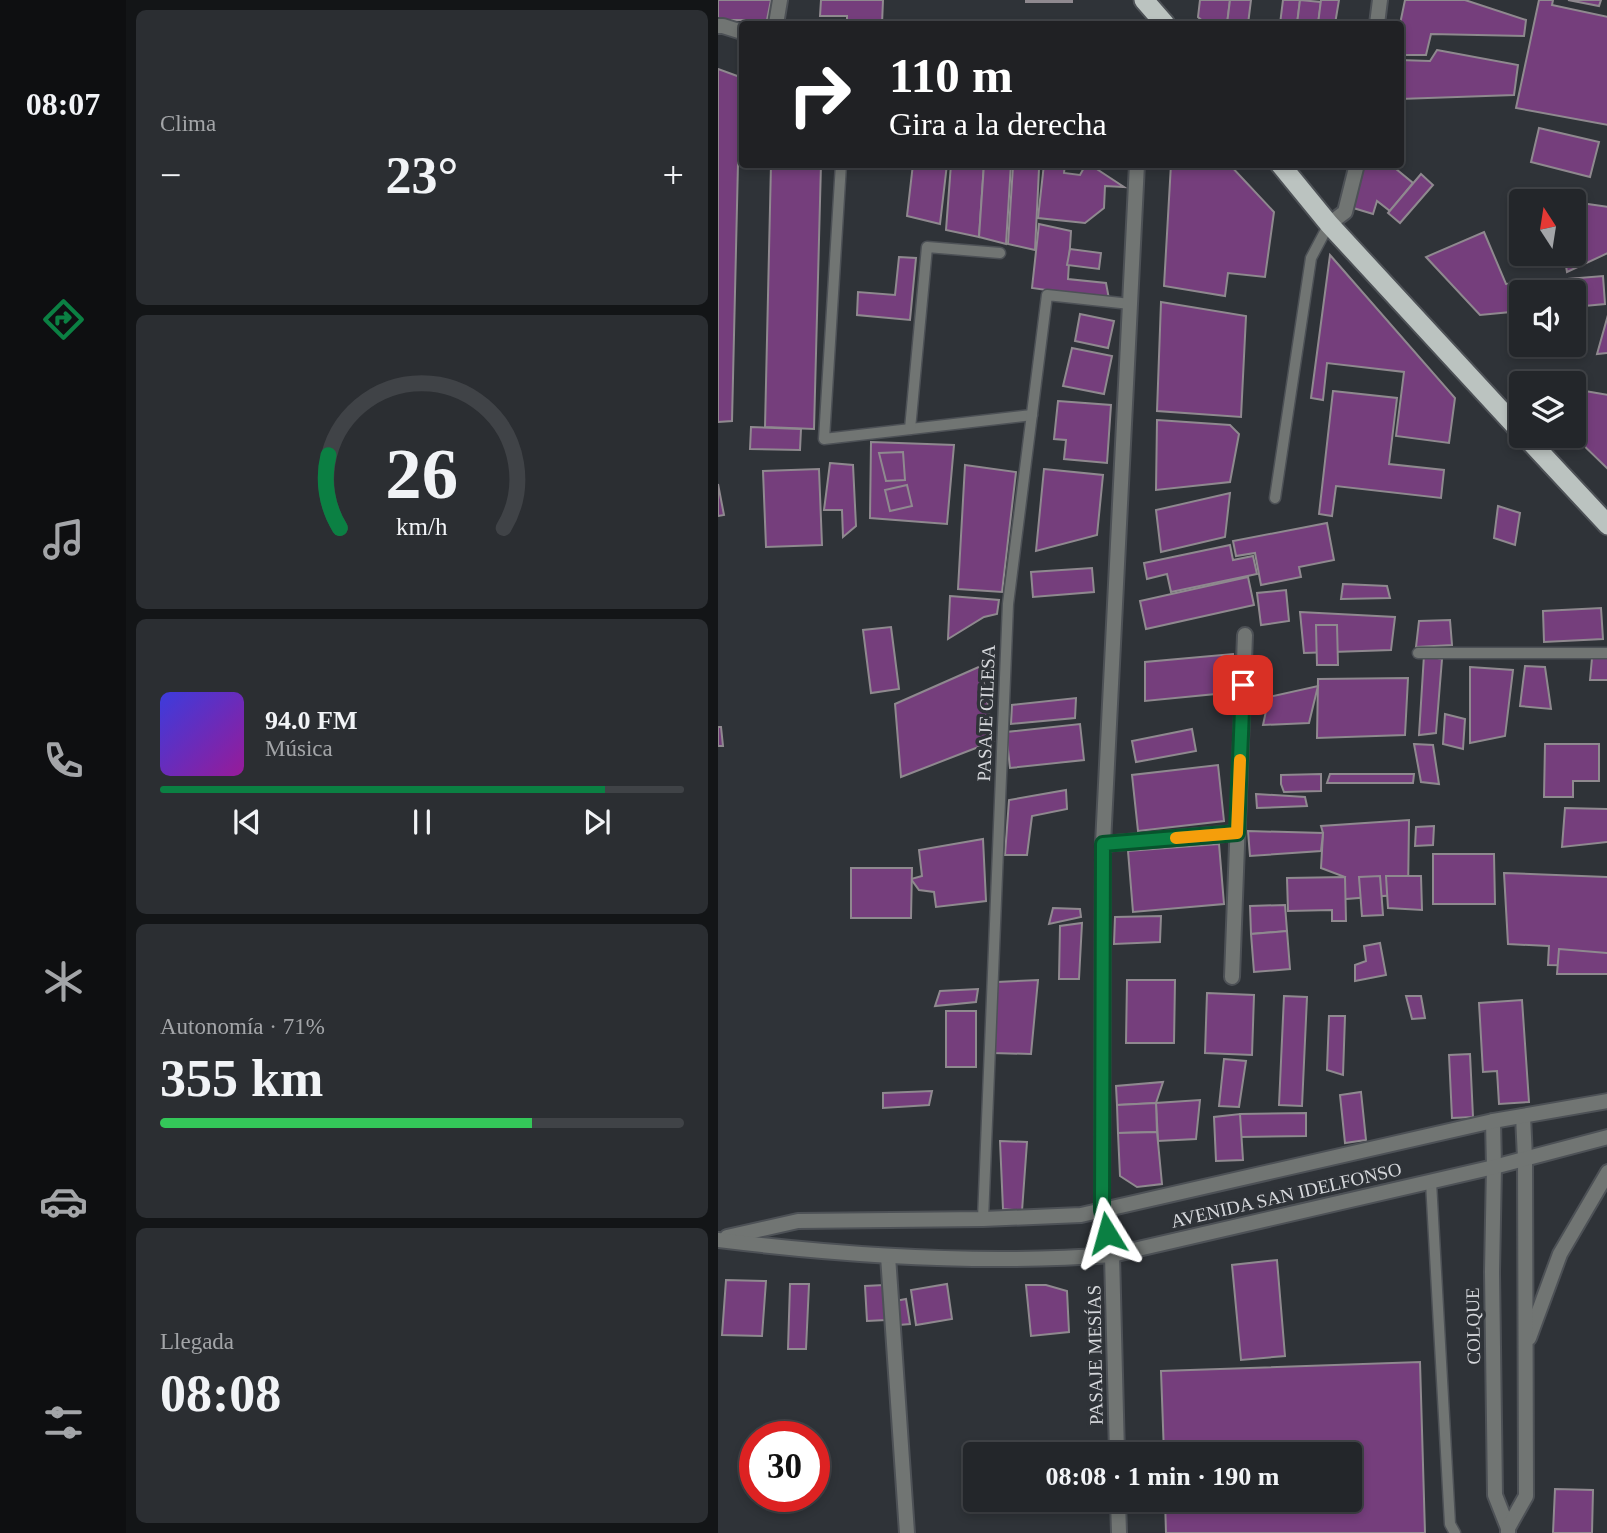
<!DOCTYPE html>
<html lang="es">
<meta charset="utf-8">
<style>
:root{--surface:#23262a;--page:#2b2e32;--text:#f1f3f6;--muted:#a3a5a8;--line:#404347;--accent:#0b8043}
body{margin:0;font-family:Georgia,serif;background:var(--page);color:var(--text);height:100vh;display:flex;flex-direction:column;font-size:26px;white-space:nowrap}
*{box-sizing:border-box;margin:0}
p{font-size:23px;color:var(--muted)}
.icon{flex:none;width:38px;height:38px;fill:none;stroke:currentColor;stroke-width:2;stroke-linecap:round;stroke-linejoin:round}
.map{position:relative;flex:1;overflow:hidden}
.drawer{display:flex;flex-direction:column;gap:10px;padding:10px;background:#131517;width:592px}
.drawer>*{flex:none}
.hud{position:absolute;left:21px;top:21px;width:665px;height:147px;border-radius:7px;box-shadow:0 4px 10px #0003,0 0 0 2px var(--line);background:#202124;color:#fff;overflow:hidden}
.needle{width:46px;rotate:348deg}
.tools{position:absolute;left:791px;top:189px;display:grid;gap:14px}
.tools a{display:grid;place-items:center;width:77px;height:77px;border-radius:7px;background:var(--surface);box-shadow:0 4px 10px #0003,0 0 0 2px var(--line);font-size:35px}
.speed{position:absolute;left:21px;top:1421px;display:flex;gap:14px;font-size:35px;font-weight:700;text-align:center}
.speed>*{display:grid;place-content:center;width:91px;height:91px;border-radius:50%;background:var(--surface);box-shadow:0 4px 10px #0003,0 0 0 2px var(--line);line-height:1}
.speed .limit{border:10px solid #d22;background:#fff;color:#111}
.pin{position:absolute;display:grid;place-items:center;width:60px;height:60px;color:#fff;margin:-30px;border-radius:14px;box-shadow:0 4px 10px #0006}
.me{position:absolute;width:77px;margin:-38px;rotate:352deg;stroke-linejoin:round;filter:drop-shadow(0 0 5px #0008)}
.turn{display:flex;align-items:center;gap:24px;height:147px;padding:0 35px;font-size:32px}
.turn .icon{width:91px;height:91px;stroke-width:2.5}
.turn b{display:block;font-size:49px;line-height:60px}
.big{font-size:52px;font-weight:700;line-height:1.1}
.drawer .tile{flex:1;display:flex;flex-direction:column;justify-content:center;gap:10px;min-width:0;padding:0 24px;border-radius:10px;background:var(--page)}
.drawer .dial{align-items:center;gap:0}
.dial svg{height:182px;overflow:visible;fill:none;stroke:var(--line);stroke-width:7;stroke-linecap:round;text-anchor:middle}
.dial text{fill:var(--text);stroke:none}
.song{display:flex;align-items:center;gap:21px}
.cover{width:84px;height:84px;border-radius:10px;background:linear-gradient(135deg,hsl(240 70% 55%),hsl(300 70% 35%))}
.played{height:7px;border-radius:4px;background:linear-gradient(90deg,var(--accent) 85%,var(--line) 85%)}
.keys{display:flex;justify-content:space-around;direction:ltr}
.heat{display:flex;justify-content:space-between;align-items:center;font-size:38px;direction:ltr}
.charge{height:10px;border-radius:5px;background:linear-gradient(90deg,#34c759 71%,var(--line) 0)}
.trip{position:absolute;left:245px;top:1442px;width:399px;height:70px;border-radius:7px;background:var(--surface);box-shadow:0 4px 10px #0003,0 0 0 2px var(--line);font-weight:700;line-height:70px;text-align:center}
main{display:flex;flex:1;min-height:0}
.tab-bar{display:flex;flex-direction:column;width:126px;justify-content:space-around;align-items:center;background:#0e0f11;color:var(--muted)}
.tab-bar .icon{width:49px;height:49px}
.tab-bar .current{color:var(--accent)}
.tab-bar b{font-size:32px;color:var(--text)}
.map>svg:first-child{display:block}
.building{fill:#753e7c;stroke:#8f898f;stroke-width:2}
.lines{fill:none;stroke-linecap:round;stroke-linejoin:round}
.service-casing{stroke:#4d5156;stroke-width:13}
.minor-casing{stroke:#4d5156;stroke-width:18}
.tertiary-casing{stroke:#4d5156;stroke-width:18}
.trunk-casing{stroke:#4d5156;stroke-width:23}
.service{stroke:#717573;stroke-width:10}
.minor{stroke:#717573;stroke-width:14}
.tertiary{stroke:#717573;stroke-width:14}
.trunk{stroke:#bbc3c0;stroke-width:19}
.route-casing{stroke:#07532c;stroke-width:18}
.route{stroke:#0b8043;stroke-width:12}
.slow{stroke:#f59e0b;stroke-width:12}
.labels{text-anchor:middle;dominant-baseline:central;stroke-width:7;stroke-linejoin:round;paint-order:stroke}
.street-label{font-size:19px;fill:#d6d8dc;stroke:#2f3338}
</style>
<main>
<nav class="tab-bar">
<b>08:07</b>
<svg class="icon current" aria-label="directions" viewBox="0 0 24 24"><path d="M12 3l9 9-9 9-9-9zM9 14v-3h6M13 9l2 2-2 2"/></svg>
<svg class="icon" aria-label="music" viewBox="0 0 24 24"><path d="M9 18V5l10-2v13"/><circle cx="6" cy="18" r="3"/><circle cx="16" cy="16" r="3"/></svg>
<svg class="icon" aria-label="phone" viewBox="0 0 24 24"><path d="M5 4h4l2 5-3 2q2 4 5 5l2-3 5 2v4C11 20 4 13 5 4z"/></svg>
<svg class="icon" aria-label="climate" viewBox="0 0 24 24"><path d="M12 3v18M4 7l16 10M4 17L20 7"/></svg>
<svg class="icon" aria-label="car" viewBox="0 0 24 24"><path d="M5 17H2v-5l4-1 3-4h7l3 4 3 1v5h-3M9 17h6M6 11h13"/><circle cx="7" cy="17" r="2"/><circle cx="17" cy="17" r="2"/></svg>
<svg class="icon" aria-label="filters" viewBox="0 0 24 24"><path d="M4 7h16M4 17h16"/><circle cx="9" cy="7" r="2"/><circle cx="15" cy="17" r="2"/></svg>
</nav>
<section class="drawer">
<div class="tile"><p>Clima</p>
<div class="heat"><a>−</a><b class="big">23°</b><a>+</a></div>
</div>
<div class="tile dial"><svg viewBox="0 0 100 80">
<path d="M14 69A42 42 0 1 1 86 69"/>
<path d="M14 69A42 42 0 0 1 9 37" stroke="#0b8043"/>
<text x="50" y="56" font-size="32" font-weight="700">26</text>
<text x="50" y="72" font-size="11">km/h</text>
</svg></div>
<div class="tile">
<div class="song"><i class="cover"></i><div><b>94.0 FM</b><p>Música</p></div></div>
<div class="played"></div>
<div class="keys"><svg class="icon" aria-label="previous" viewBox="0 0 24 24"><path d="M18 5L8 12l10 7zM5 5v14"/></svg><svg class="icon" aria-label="pause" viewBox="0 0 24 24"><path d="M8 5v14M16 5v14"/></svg><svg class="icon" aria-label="next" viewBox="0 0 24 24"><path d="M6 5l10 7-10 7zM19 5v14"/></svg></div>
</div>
<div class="tile"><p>Autonomía · 71%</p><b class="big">355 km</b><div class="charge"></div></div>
<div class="tile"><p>Llegada</p><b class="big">08:08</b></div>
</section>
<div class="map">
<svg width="890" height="1533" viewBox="0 0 890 1533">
<rect width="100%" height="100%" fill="#2f3338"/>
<g class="building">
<path d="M0 0H53L49 20H0Z"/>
<path d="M103 0H165L164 24H129V16H102Z"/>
<rect x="308" y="0" width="46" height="2"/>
<path d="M482 0H512L509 24H488L480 17Z"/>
<path d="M512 0H533L530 24H509Z"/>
<path d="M565 0H582L579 24H562Z"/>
<path d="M582 0 603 2 600 24H579Z"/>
<path d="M603 0H621L617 24H600Z"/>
<path d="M687 0H747L808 20 806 36 713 34 708 55H682V24Z"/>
<path d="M821 0H835L834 5 890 17V125L798 108Z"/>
<path d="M850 0H883L881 6Z"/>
<path d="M719 50 800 65 796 95 682 99V60L712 61Z"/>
<path d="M0 69 22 77 14 421 0 422Z"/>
<path d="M821 128 881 142 872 177 813 162Z"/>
<path d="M53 164H103L96 429 47 427Z"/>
<path d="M195 164H229L222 224 189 216Z"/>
<path d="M233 164H266L261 237 228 230Z"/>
<path d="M266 164H293L288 244 261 237Z"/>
<path d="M326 164H347L346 173 362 175 368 164H371L406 187 387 186 386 208 367 223 320 218Z"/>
<path d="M453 164H511L556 212 547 277 510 273 507 296 446 286Z"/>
<path d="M645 164H672L695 183 672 211 659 201 655 214 632 207Z"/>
<path d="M295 166 321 169 317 250 290 244Z"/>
<path d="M703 174 715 185 682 223 670 213Z"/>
<path d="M856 202 890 207V253L849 272 846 254H856Z"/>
<path d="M321 224 353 231 350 279 388 283 391 299 314 288Z"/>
<path d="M766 232 788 284 885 276 887 304 856 307V292H803V311L762 315 708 257Z"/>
<path d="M352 249 383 253 381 269 349 265Z"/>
<path d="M612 255 737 398 731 443 678 436 686 372 609 363 605 400 593 398Z"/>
<path d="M181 257 198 258 192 320 139 315 140 292 177 295Z"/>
<path d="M443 302 528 316 523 417 439 411Z"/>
<path d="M362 314 396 321 390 348 357 341Z"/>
<path d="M890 315V353L879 354Z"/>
<path d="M354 348 394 356 386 394 345 386Z"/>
<path d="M615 391 679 398 671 464 726 470 723 498 618 486 614 516 601 514Z"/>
<path d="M867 391 890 395V469L859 439Z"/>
<path d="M340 401 393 405 389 463 346 459 348 440 336 439Z"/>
<path d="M439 420 512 425 521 434 512 482 438 490Z"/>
<path d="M33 427 83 429 82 450 32 449Z"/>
<path d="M153 442 236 445 229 524 152 518Z"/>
<path d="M185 452 187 480 168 481 161 453Z"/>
<path d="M112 463 135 465 138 526 125 537 124 510H106Z"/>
<path d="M247 465 298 472 284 592 240 589Z"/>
<path d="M101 469 104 545 48 547 45 471Z"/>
<path d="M326 469 385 475 379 535 318 551Z"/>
<path d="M0 484 6 515 0 516Z"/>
<path d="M189 485 194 506 172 511 167 490Z"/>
<path d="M512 493 507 537 443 552 438 510Z"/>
<path d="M780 506 802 513 797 545 776 538Z"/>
<path d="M609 523 616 560 581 567 583 577 543 585 537 553 518 556 515 541Z"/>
<path d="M512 545 515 560 535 556 539 574 453 592 449 574 429 579 426 563Z"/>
<path d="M374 568 376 592 315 597 313 572Z"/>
<path d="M530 577 536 605 428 629 422 601Z"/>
<path d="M625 584 669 586 672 598 623 599Z"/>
<path d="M568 590 571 621 543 625 539 593Z"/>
<path d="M232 596 281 600 279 614 266 617 230 639Z"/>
<path d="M883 608 885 639 826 642 825 611Z"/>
<path d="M582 612 677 617 673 650 586 653Z"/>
<path d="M732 620 734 645 698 647 701 621Z"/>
<path d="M598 625H619L620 665H599Z"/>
<path d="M173 627 181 689 153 693 145 630Z"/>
<path d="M515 654 518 692 427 701V662Z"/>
<path d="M706 655 724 659 718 733 701 735Z"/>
<path d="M874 658H890V680H872Z"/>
<path d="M263 666 276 741 183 777 177 704Z"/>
<path d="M807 666 827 667 833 709 802 706Z"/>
<path d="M752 667 795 670 787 736 752 743Z"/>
<path d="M690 678 687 735 599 738 600 679Z"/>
<path d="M600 686 591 723 545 725 551 697Z"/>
<path d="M358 698 357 718 293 724 294 705Z"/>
<path d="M727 714 747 719 745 749 725 744Z"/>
<path d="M362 724 366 760 292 768 288 732Z"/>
<path d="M0 727H3L5 746H0Z"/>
<path d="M474 729 478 751 418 762 414 741Z"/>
<path d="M696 744 715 745 721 784 703 782Z"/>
<path d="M827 744H881V781H855V797H826Z"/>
<path d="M500 765 506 821 420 831 414 775Z"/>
<path d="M603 774V791L566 792 563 784V775Z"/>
<path d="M612 774H696L695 783H609Z"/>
<path d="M348 790 349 809 314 816 309 855H287L291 800Z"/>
<path d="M538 794 587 797 589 806 539 808Z"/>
<path d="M847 808 890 809V842L844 847Z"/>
<path d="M691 820 690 894 615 900 627 877 603 868 605 833 603 826Z"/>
<path d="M716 826 715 845 697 846 698 827Z"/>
<path d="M530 831 605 833 603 851 532 856Z"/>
<path d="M265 839 268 901 218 907 216 892 201 890 193 879 204 876 201 850Z"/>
<path d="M501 844 506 904 415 912 410 851Z"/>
<path d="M715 854H776L777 904H715Z"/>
<path d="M133 868H194L193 918H133Z"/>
<path d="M786 873 890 877V966L830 965 831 946 790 944Z"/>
<path d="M662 876 665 915 644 916 641 877Z"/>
<path d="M668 876H703L704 910 670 908Z"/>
<path d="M627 877 628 921H614V910L570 911 569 878Z"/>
<path d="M567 905 569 931 533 934 532 906Z"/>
<path d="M335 908 362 909 363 917 331 924Z"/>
<path d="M443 916 442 942 396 944 397 917Z"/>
<path d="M364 923 361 979H341L342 926Z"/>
<path d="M569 931 572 969 536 972 533 934Z"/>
<path d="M662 943 668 975 637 981V965L648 961 646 946Z"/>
<path d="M841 949 890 953V974H839Z"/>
<path d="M320 980 313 1054 275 1053 279 982Z"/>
<path d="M409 980H457L456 1043H408Z"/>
<path d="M260 989 258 1002 217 1006 222 991Z"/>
<path d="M489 993 536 995 534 1055 487 1053Z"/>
<path d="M566 996 589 997 584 1106 561 1105Z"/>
<path d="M688 996H703L707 1018 694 1019Z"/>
<path d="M804 1000 811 1102 781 1104 779 1071 765 1072 761 1003Z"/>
<rect x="228" y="1011" width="30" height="56"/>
<path d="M611 1016H627L625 1075 609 1070Z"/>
<path d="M752 1054 755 1117 734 1118 731 1055Z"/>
<path d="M506 1059 528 1061 521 1107 501 1106Z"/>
<path d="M445 1082 438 1103 399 1105 398 1086Z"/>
<path d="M214 1091 211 1105 165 1108V1093Z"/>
<path d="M643 1092 648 1140 627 1143 622 1095Z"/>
<path d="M482 1100 478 1139 440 1141 438 1103Z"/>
<path d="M438 1103 439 1132 400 1133 399 1105Z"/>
<path d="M588 1113V1136L522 1137V1114Z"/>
<path d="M522 1114 525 1160 498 1161 496 1117Z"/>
<path d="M439 1132 444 1184 419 1187 402 1176 400 1133Z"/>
<path d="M282 1141 309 1142 304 1211 285 1209Z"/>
<path d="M559 1260 567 1356 523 1360 514 1265Z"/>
<path d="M8 1280 48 1281 44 1336 4 1335Z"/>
<path d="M72 1284H91L88 1349H70Z"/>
<path d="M229 1284 234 1319 198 1325 193 1290Z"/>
<path d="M166 1285 168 1320 149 1321 147 1286Z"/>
<path d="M308 1285H328L349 1291 351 1332 313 1336Z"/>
<path d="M188 1299 192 1324 181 1325 177 1301Z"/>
<path d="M702 1362 707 1533H448L447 1500H632V1454H446L443 1371Z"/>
<path d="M837 1489 875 1490 874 1533H835Z"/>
</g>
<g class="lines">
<defs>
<g id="service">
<path d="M123 164 106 439 314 415"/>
<path d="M192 429 209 247 282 253"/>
<path d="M557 498 593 258 611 224"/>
<path d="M700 653H890"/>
<path d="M713 1182 732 1524 737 1533"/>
<path d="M265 1219 290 604 329 295 412 304"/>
</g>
<g id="minor">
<path d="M58 24 62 0"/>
<path d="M659 24 662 0"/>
<path d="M0 26H5L24 32"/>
<path d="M611 224 627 212 639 164"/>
<path d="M385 844 519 833"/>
<path d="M514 977 527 635"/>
<path d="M775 1121 776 1167 774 1272 777 1495 790 1528V1532"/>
<path d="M170 1256 189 1533"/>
<path d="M811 1338 842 1254 890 1172"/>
<path d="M399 1454 394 1255 384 1210 385 844 419 164"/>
<path d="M400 1500 401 1533"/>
<path d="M790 1528 808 1496 807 1158 805 1116"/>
</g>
<g id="tertiary">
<path d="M9 1237 80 1221 265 1219 363 1215 775 1121 890 1101"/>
<path d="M0 1240C130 1256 263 1265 394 1255L776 1167 890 1137"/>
</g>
<g id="trunk">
<path d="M426 0 447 24"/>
<path d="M562 164 611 224 803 432"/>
<path d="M807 436 890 525"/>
</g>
</defs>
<use href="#service" class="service-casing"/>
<use href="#minor" class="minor-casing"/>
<use href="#tertiary" class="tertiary-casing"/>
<use href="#trunk" class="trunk-casing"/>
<use href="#service" class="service"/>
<use href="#minor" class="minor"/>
<use href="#tertiary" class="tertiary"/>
<use href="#trunk" class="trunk"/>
</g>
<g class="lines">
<defs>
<path id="route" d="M389 1233 384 1210 385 844 519 833 525 685"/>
</defs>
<use href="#route" class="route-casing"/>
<use href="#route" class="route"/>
<path class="slow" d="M458 838 519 833 522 760"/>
</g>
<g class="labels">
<g class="street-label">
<text transform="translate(268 713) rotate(-88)">PASAJE CILESA</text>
<text transform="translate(568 1195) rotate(-13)">AVENIDA SAN IDELFONSO</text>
<text transform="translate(755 1326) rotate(-91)">COLQUE</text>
<text transform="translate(377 1355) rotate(-91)">PASAJE MESÍAS</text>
</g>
</g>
</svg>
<div class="tools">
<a><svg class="needle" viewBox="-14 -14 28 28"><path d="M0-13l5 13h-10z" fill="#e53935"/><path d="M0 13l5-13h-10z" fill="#a3a5a8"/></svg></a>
<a><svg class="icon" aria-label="sound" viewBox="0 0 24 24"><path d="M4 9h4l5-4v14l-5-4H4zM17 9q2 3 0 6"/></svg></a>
<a><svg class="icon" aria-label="layers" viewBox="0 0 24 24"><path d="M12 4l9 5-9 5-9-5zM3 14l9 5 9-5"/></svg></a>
</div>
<div class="speed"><div class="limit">30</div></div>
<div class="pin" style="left:525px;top:685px;background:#d93025"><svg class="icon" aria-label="arrive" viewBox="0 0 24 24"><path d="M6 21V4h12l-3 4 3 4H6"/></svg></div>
<svg class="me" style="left:389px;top:1233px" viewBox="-20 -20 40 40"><path d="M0-17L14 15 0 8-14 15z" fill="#0b8043" stroke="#fff" stroke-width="4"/></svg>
<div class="trip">08:08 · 1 min · 190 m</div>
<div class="hud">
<div class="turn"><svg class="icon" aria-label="right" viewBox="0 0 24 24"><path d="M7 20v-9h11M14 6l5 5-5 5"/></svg><div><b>110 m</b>Gira a la derecha</div></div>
</div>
</div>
</main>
